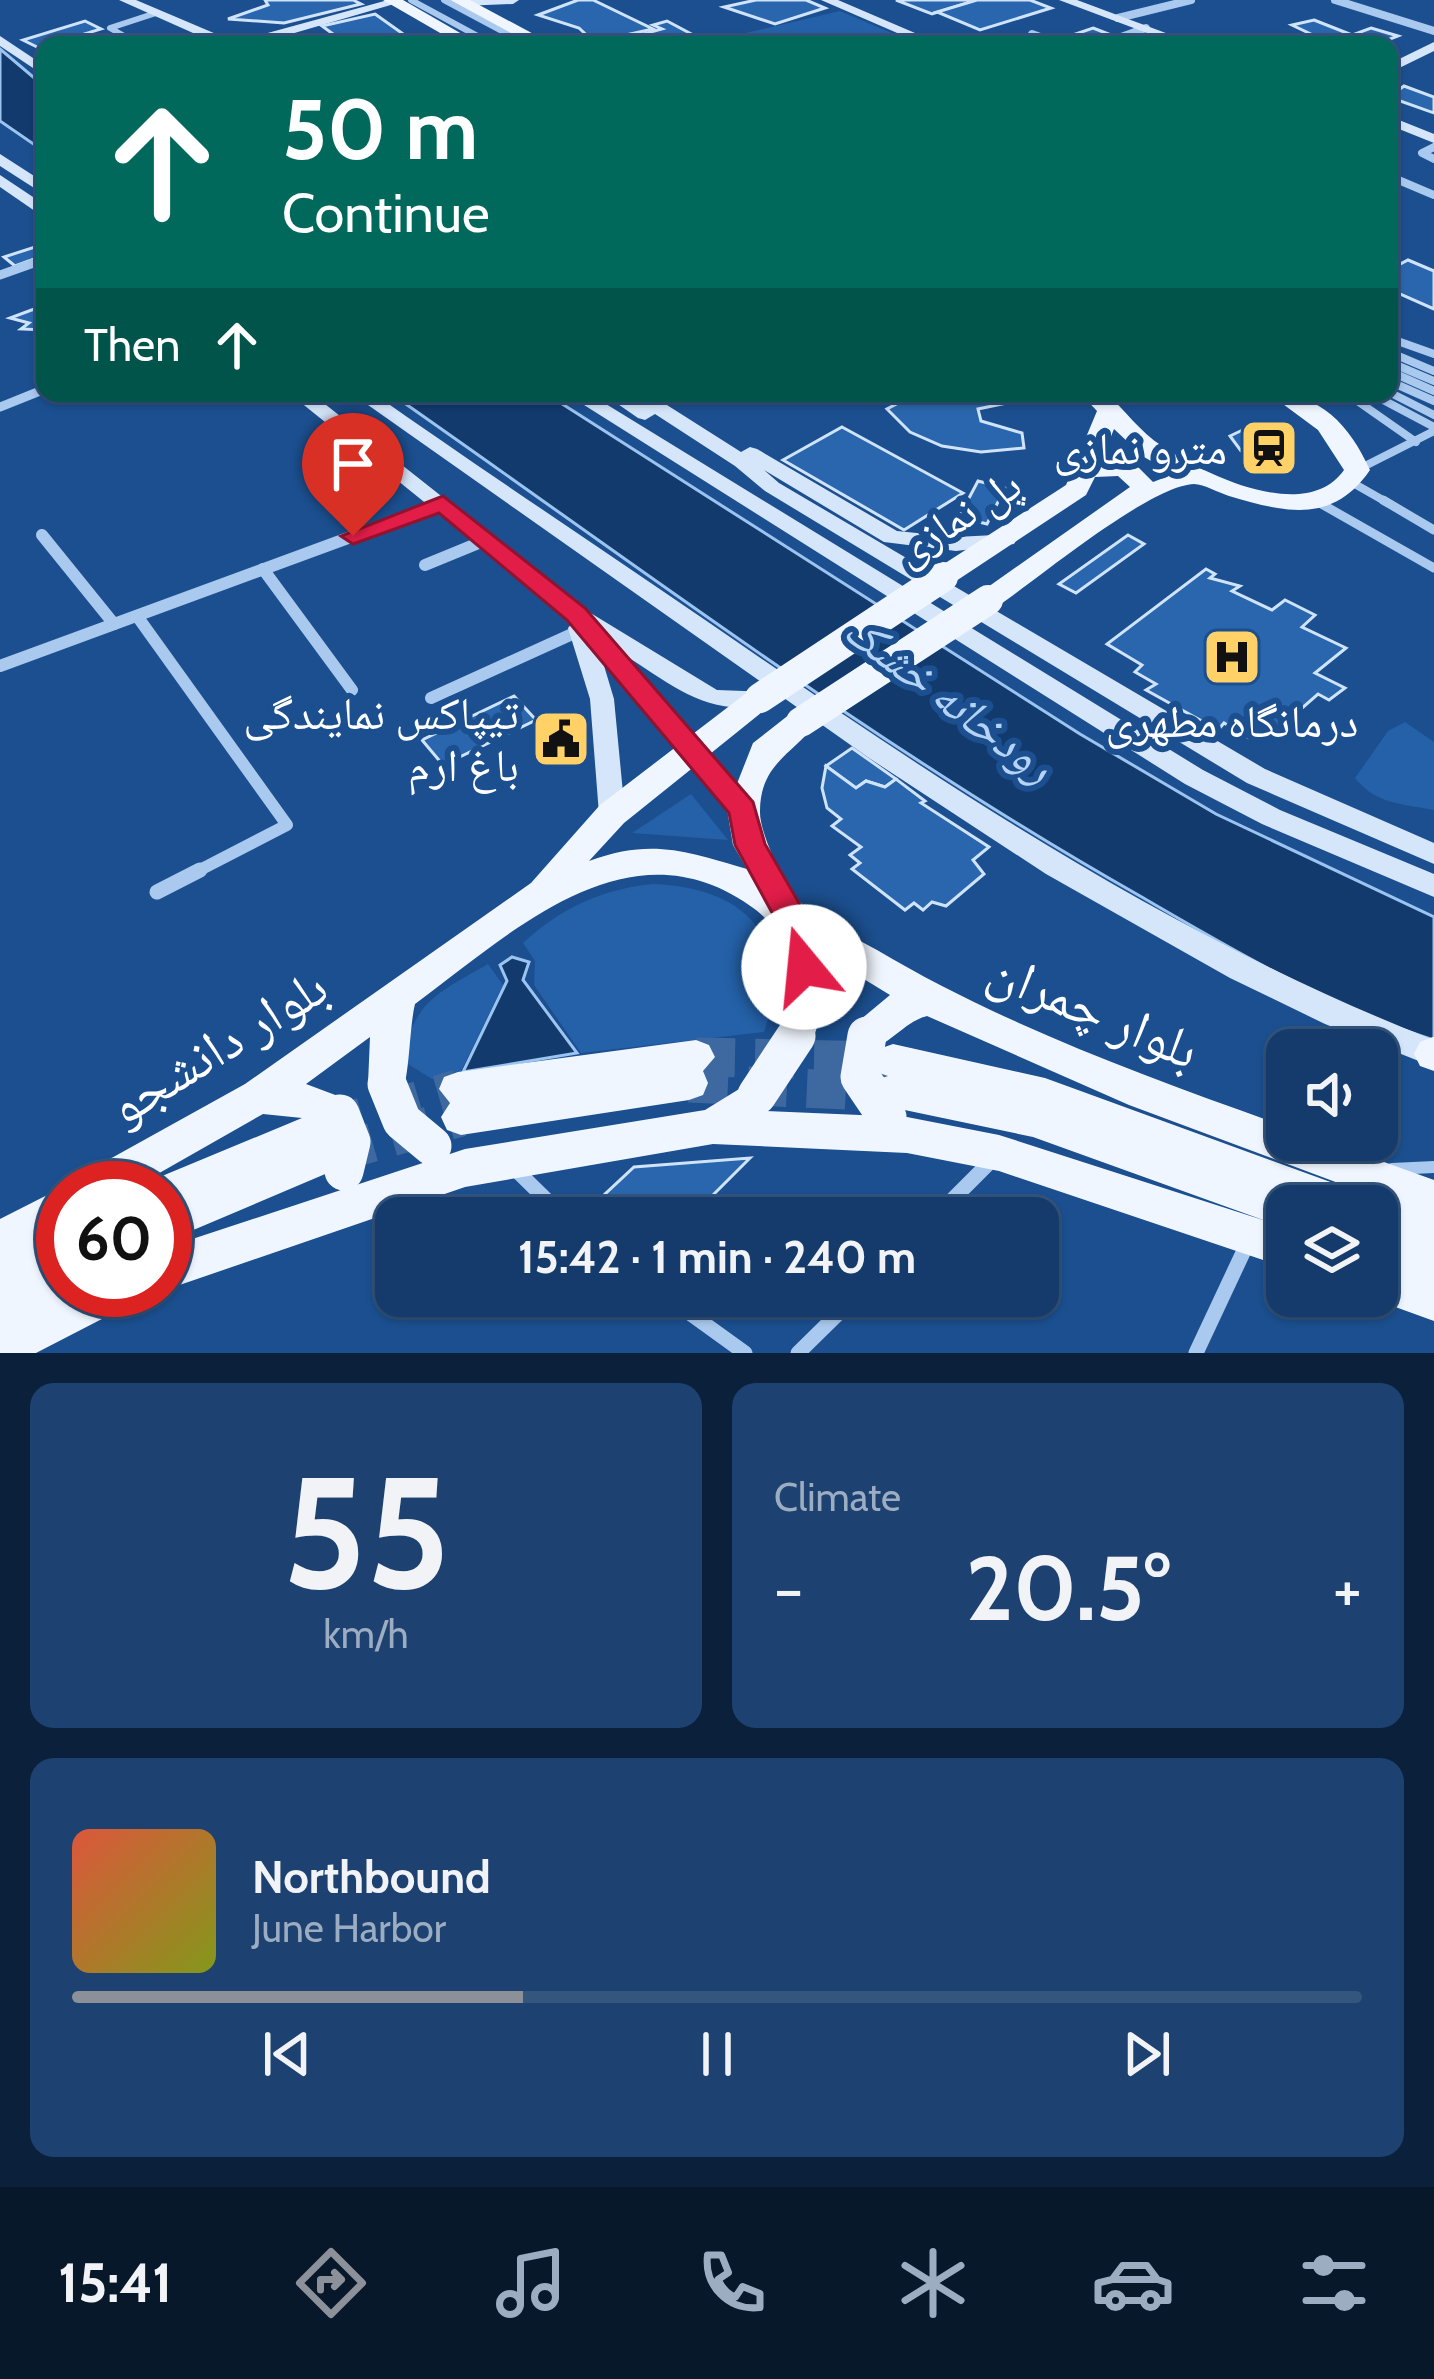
<!DOCTYPE html>
<meta charset="utf-8">
<style>
:root{--surface:#143b6b;--page:#1d4271;--text:#f1f3f6;--muted:#9dadc1;--line:#33557e;--accent:#8c9099}
body{margin:0;font-family:Cabin,"Noto Naskh Arabic",sans-serif;background:var(--page);color:var(--text);height:100vh;display:flex;flex-direction:column;font-size:45px;white-space:nowrap}
*{box-sizing:border-box;margin:0}
p{font-size:39px;color:var(--muted)}
.icon{flex:none;width:66px;height:66px;fill:none;stroke:currentColor;stroke-width:2;stroke-linecap:round;stroke-linejoin:round}
.map{position:relative;height:1353px;overflow:hidden}
.drawer{display:flex;flex-direction:column;gap:30px;padding:30px;background:#0b203b;flex:1}
.drawer>*{flex:none}
.top-card{position:absolute;left:36px;top:36px;width:1362px;height:366px;border-radius:24px;box-shadow:0 3px 9px #0004,0 0 0 3px var(--line);background:#00695c;color:#fff;overflow:hidden}
.controls{position:absolute;left:1266px;top:1029px;display:grid;gap:24px}
.controls a{display:grid;place-items:center;width:132px;height:132px;border-radius:24px;background:var(--surface);box-shadow:0 3px 9px #0004,0 0 0 3px var(--line);font-size:60px}
.speed{position:absolute;left:36px;top:1161px;display:flex;gap:24px;font-size:60px;font-weight:700;text-align:center}
.speed>*{display:grid;place-content:center;width:156px;height:156px;border-radius:50%;background:var(--surface);box-shadow:0 3px 9px #0004,0 0 0 3px var(--line);line-height:1}
.speed .limit{border:18px solid #d22;background:#fff;color:#111}
.pin{position:absolute;display:grid;place-items:center;width:102px;height:102px;color:#fff;margin:-123px -51px;border-radius:50% 50% 50% 0;rotate:-45deg;box-shadow:0 0 12px #0007}
.pin .icon{rotate:45deg}
.me{position:absolute;width:132px;margin:-66px;rotate:343deg;stroke-linejoin:round;filter:drop-shadow(0 0 9px #0008)}
.turn{display:flex;align-items:center;gap:42px;height:252px;padding:0 48px;font-size:54px}
.turn .icon{width:156px;height:156px;stroke-width:2.5}
.turn b{display:block;font-size:84px;line-height:102px}
.then{display:flex;align-items:center;height:114px;padding:0 48px;background:#0003;gap:24px;font-size:45px}
.big{font-size:90px;font-weight:700;line-height:1.1}
.drawer .widget{flex:1;display:flex;flex-direction:column;justify-content:center;gap:18px;min-width:0;padding:0 42px;border-radius:24px;background:var(--page)}
.drawer .dial{align-items:center;gap:0}
.dial b{font-size:156px;line-height:1}
.song{display:flex;align-items:center;gap:36px}
.cover{width:144px;height:144px;border-radius:18px;background:linear-gradient(135deg,hsl(10 70% 55%),hsl(70 70% 35%))}
.played{height:12px;border-radius:6px;background:linear-gradient(90deg,var(--accent) 35%,var(--line) 35%)}
.keys{display:flex;justify-content:space-around;direction:ltr}
.heat{display:flex;justify-content:space-between;align-items:center;font-size:66px;direction:ltr}
.drawer .tiles{flex:1;display:grid;gap:30px;grid-template-columns:1fr 1fr}
.widget:last-child{grid-column:span 2}
.trip{position:absolute;left:375px;top:1197px;width:684px;height:120px;border-radius:24px;background:var(--surface);box-shadow:0 3px 9px #0004,0 0 0 3px var(--line);font-weight:700;line-height:120px;text-align:center}
.dock{display:flex;height:192px;justify-content:space-around;align-items:center;background:#08182b;color:var(--muted)}
.dock .icon{width:84px;height:84px}
.dock .on{color:var(--accent)}
.dock b{font-size:54px;color:var(--text)}
.map>svg:first-child{display:block}
.green{fill:#2461a8}
.water{fill:#123a6d;stroke:#9cc4f0;stroke-width:3}
.building{fill:#2a66ad;stroke:#cfe3fa;stroke-width:3}
.lines{fill:none;stroke-linecap:round;stroke-linejoin:round}
.primary-tunnel{stroke:#3d69a0;stroke-width:39;stroke-dasharray:39 20;stroke-linecap:butt}
.lane-far3{stroke:#a9c9ee;stroke-width:6}
.lane-far2{stroke:#a9c9ee;stroke-width:8}
.lane-far1{stroke:#a9c9ee;stroke-width:9}
.lane{stroke:#a9c9ee;stroke-width:12}
.street-far3{stroke:#a9c9ee;stroke-width:8}
.street-far2{stroke:#a9c9ee;stroke-width:9}
.street-far1{stroke:#a9c9ee;stroke-width:12}
.street{stroke:#a9c9ee;stroke-width:15}
.secondary{fill:#d6e6fa;fill-rule:evenodd}
.primary{fill:#f0f6ff;fill-rule:evenodd}
.primary-bridge-far1{stroke:#f0f6ff;stroke-width:30}
.primary-bridge{stroke:#f0f6ff;stroke-width:39}
.route{fill:#e11d48;stroke:#92132f;stroke-width:3}
.labels{text-anchor:middle;dominant-baseline:central;stroke-width:12;stroke-linejoin:round;paint-order:stroke}
.poi-label{font-size:45px;fill:#fff;stroke:#1b4f8f;text-anchor:end}
.street-label{font-size:45px;fill:#fff;stroke:#1b4f8f}
.water-label{font-size:48px;font-style:italic;fill:#b5d3f5;stroke:#1b4f8f}
.near-street-label{font-size:54px;fill:#fff;stroke:#1b4f8f}
</style>
<div class="map">
<svg width="1434" height="1353" viewBox="0 0 1434 1353">
<rect width="100%" height="100%" fill="#1b4f8f"/>
<g class="green">
<path d="M840 11 920 45H694Z"/>
<path d="M1405 722 1434 742V810C1403 804 1375 804 1355 778L1388 731Z"/>
<path d="M691 794 728 840 632 833Z"/>
<path d="M653 884C745 887 796 939 764 1032L581 1053 534 985 535 961 523 943C561 908 602 889 653 884Z"/>
<path d="M488 964 503 985 460 1073 432 1079 403 1061C413 1001 438 993 488 964Z"/>
</g>
<g class="water">
<path d="M0 49 45 87V152L0 121Z"/>
<path d="M390 393H545L1080 734 1216 814 1434 917V1040C1329 1007 1235 951 1140 896 878 748 637 565 390 393Z"/>
<path d="M512 957 529 962 523 980 577 1053 463 1072 507 981 500 965Z"/>
</g>
<g class="building">
<path d="M353 0 361 4 284 23 228 19 268 5 265 0Z"/>
<path d="M578 0H593L653 29 594 42 579 28 538 15Z"/>
<path d="M756 0H806L825 8 775 24 724 7Z"/>
<path d="M896 0H977L932 14Z"/>
<path d="M977 0H1030L1051 8 980 30 937 12Z"/>
<path d="M375 14 413 41 348 45 322 26Z"/>
<path d="M1314 20 1352 35 1375 45H1334L1292 25Z"/>
<path d="M85 21 101 29 39 48 23 40Z"/>
<path d="M667 21 697 37 667 45H603L662 29 653 25Z"/>
<path d="M1093 28 1111 35 1082 45 1058 40Z"/>
<path d="M1371 28 1398 36 1375 45 1352 35Z"/>
<path d="M1404 86 1434 97V113L1389 97Z"/>
<path d="M41 245 45 255 15 266 4 257Z"/>
<path d="M1408 260 1434 271V309L1389 289V270Z"/>
<path d="M45 305V330L21 329 29 323 10 318Z"/>
<path d="M949 393H999L1004 399 995 401 1002 404 978 409 981 421 1022 433 1024 448 981 452 942 446 910 432 887 409 908 398 924 402Z"/>
<path d="M842 427 963 493 904 530 783 460Z"/>
<path d="M1249 427 1280 436 1285 449 1270 457 1241 451 1230 436Z"/>
<path d="M978 481 1005 488 987 524 959 517Z"/>
<path d="M1128 535 1144 544 1076 593 1059 584Z"/>
<path d="M1206 569 1215 574 1210 578 1240 586 1232 591 1272 610 1285 600 1315 615 1302 627 1346 648 1315 673 1345 688 1329 700 1318 694 1276 731 1261 723 1249 738 1224 723 1218 730 1146 690 1156 684 1135 672 1142 665 1107 644Z"/>
<path d="M514 696 536 720 443 765 422 740Z"/>
<path d="M852 748 896 779 885 787 866 781 856 788 826 766Z"/>
<path d="M826 766 856 788 866 781 885 787 896 779 925 801 921 803 989 847 973 860 984 874 946 906 932 902 923 910 914 903 905 910 852 869 860 863 850 855 861 847 832 826 841 819 827 808 822 788Z"/>
<path d="M750 1158 705 1203 651 1218H632L603 1196 634 1167Z"/>
</g>
<g class="lines">
<g class="primary-tunnel">
<path d="M696 1057 881 1061"/>
<path d="M689 1083 887 1092"/>
<path d="M325 1128 458 1089"/>
<path d="M335 1153 461 1117"/>
</g>
<g class="lane-far3">
<path d="M411 0 494 45"/>
<path d="M444 0 528 45"/>
<path d="M140 45 110 28 156 13"/>
<path d="M427 45 457 36"/>
</g>
<g class="lane-far2">
<path d="M1389 338 1434 354"/>
<path d="M1389 352 1434 371"/>
<path d="M1389 362 1434 381"/>
<path d="M1389 371 1434 391"/>
<path d="M1389 381 1434 401"/>
<path d="M1389 392 1434 415"/>
<path d="M1346 393 1416 442"/>
<path d="M1370 393 1434 427"/>
<path d="M1357 470 1434 431"/>
<path d="M1353 483 1388 503"/>
</g>
<g class="lane-far1">
<path d="M1383 500 1434 530"/>
<path d="M1318 502 1434 568"/>
</g>
<path class="lane" d="M1392 1169 1434 1167"/>
<g class="street-far3">
<path d="M1335 0 1434 31"/>
<path d="M1118 18 1191 0"/>
<path d="M1032 34 1062 45"/>
<path d="M1099 45 1146 28"/>
<path d="M1434 147 1422 153 1434 159"/>
<path d="M1389 176 1434 195"/>
</g>
<g class="street-far2">
<path d="M0 275 45 259"/>
<path d="M0 407 45 389"/>
</g>
<g class="street-far1">
<path d="M42 535 114 624"/>
<path d="M425 565 486 540"/>
<path d="M263 569 352 690"/>
<path d="M137 616 287 825 194 873"/>
<path d="M0 666 443 503"/>
<path d="M431 698 581 630"/>
</g>
<g class="street">
<path d="M157 892 200 870"/>
<path d="M515 1169 565 1218"/>
<path d="M934 1218 994 1158"/>
<path d="M666 1296 745 1353"/>
<path d="M798 1353 856 1296"/>
<path d="M1196 1353 1248 1242"/>
</g>
<g class="secondary">
<path d="M119 0H136L235 42 388 0 401 2 253 45H220Z"/>
<path d="M457 0H519L513 4 462 6Z"/>
<path d="M821 0H838L943 45H925Z"/>
<path d="M1059 0H1077L1198 45H1179Z"/>
<path d="M0 36 45 66V76L0 46Z"/>
<path d="M1434 42V51L1389 73V64Z"/>
<path d="M1389 116 1434 134V143L1389 125Z"/>
<path d="M0 154 45 183V195L0 166Z"/>
<path d="M0 175 45 205V218L0 187Z"/>
<path d="M289 393H311L584 609 717 690 769 692 772 698 769 704C709 719 671 684 623 654L752 802 756 809 752 816H734L602 659 614 699 625 814 621 821H603L599 814 590 699 568 628 573 622Z"/>
<path d="M351 393H373C485 472 599 547 711 624 946 786 1167 935 1434 1040V1067L1325 1024 1230 978 1046 874 869 758Z"/>
<path d="M565 393H588L1203 770 1280 810 1434 874V897L1262 824 1185 784Z"/>
<path d="M602 393H648L741 452 750 447 757 449 897 531 956 537 1014 534 1017 539 1014 544 956 551 884 542 764 470 779 483 1265 769 1434 843V864L1247 783 765 491 735 466 655 414 645 420 638 418Z"/>
</g>
<g class="primary">
<path d="M383 0H403L481 45H461Z"/>
<path d="M450 0H470L554 45H533Z"/>
<path d="M1080 393H1106C1125 410 1140 432 1162 446 1205 475 1306 524 1344 470L1318 430 1268 393C1320 393 1349 424 1370 470 1333 524 1286 513 1229 496 1219 493 1204 484 1194 484 1149 486 1039 578 998 606H978L974 600 978 594 1130 487 1118 476 1095 477 1086 495 953 583H933L929 577 933 571 1066 485 1097 411ZM1114 429 1144 457 1174 474 1153 482 1136 465 1101 461Z"/>
<path d="M760 687 771 691 775 698 771 705 624 823 589 861C651 838 686 851 747 869L733 845 727 809 753 743 790 714H812L816 722C798 752 760 761 760 811 759 834 788 893 806 908 825 925 854 937 877 950 1005 1026 1147 1077 1287 1127V1140H1323L1434 1180V1321L1365 1296H1377V1206H1287V1268L999 1171 907 1153 713 1144 465 1187 165 1290V1248L465 1149 705 1110 757 1078 771 1083 776 1095 766 1111 907 1117 999 1135 1266 1221 1033 1137 876 1104 871 1092 876 1080 888 1076 879 1073 874 1061 879 1049 893 1044 1045 1078 1358 1192 1363 1204 1377 1198 1389 1202 1129 1105 927 1016C899 1023 883 1058 854 1047L848 1036 854 1025 890 995 818 951C827 984 824 1017 809 1047L796 1052 783 1047 777 1036C791 994 793 938 756 910 632 816 514 931 415 1004 409 1029 410 1077 401 1096L387 1101 373 1096 368 1084 370 1037 306 1084 354 1102 360 1114 354 1126 334 1129 331 1140 343 1156 337 1169 165 1242V1188H148L150 1181 302 1118 263 1114 133 1188H75L81 1175 245 1084 531 883 600 805 749 691Z"/>
<path d="M1433 1037H1434V1071L1420 1066 1414 1054 1420 1042Z"/>
<path d="M696 1040 709 1045 715 1057 703 1071 708 1083 703 1095 689 1100 461 1135 447 1130 441 1117 450 1103 439 1089 444 1077 458 1072Z"/>
<path d="M63 1187V1290H136L129 1305 36 1353H0V1219Z"/>
</g>
<g class="primary-bridge-far1">
<path d="M760 698 943 577"/>
<path d="M801 722 988 600"/>
</g>
<g class="primary-bridge">
<path d="M867 1036 860 1077 887 1117"/>
<path d="M387 1084 402 1121 432 1146"/>
<path d="M757 1095 796 1036"/>
<path d="M340 1114 351 1142 344 1171"/>
</g>
</g>
<path class="route" d="M443 496 585 608 753 802 765 844 807 917 820 967 816 977H792L775 918 735 845 729 813 567 620 439 513 353 544 341 536Z"/>
<defs>
<symbol id="station-square" viewBox="-11 -11 22 22"><rect x="-9" y="-9" width="18" height="18" rx="4" fill="#ffd166" stroke="#1b4f8f"/><path d="M-3-6H3Q5-6 5-4V2Q5 4 3 4L4.5 6H3L1.5 4h-3L-3 6H-4.5L-3 4Q-5 4-5 2V-4Q-5-6-3-6ZM-3.5-4v3h7v-3ZM-3.5 1v1.5H-2V1ZM2 1v1.5H3.5V1Z" fill="#111"/></symbol>
<symbol id="hospital-square" viewBox="-11 -11 22 22"><rect x="-9" y="-9" width="18" height="18" rx="4" fill="#ffd166" stroke="#1b4f8f"/><path d="M-5-5h3v3.5h4V-5h3V5h-3V1.5h-4V5h-3Z" fill="#111"/></symbol>
<symbol id="civic-square" viewBox="-11 -11 22 22"><rect x="-9" y="-9" width="18" height="18" rx="4" fill="#ffd166" stroke="#1b4f8f"/><path d="M-.6-6.5H3V-4.5H.6V-3L4-1V1h2V6H-6V1h2V-1L-.6-3ZM-1.2 2.5V6h2.4V2.5Z" fill="#111"/></symbol>
</defs>
<g fill-rule="evenodd">
<use href="#station-square" x="1236" y="415" width="66" height="66"/>
<use href="#hospital-square" x="1199" y="624" width="66" height="66"/>
<use href="#civic-square" x="528" y="706" width="66" height="66"/>
</g>
<g class="labels">
<g class="poi-label">
<text x="1227" y="448">مترو نمازی</text>
<text x="519" y="713">تیپاکس نمایندگی<tspan x="519" dy="52">باغ ارم</tspan></text>
<text x="1232" y="721" text-anchor="middle">درمانگاه مطهری</text>
</g>
<g class="street-label">
<text transform="translate(957 516) rotate(-32)">پل نمازی</text>
</g>
<g class="water-label">
<text transform="translate(950 697) rotate(37)">رودخانه خشک</text>
</g>
<g class="near-street-label">
<text transform="translate(1094 1009) rotate(23)">بلوار چمران</text>
<text transform="translate(217 1046) rotate(-32)">بلوار دانشجو</text>
</g>
</g>
</svg>
<div class="controls">
<a><svg class="icon" aria-label="sound" viewBox="0 0 24 24"><path d="M4 9h4l5-4v14l-5-4H4zM17 9q2 3 0 6"/></svg></a>
<a><svg class="icon" aria-label="layers" viewBox="0 0 24 24"><path d="M12 4l9 5-9 5-9-5zM3 14l9 5 9-5"/></svg></a>
</div>
<div class="speed"><div class="limit">60</div></div>
<div class="pin" style="left:353px;top:536px;background:#d93025"><svg class="icon" aria-label="arrive" viewBox="0 0 24 24"><path d="M6 21V4h12l-3 4 3 4H6"/></svg></div>
<svg class="me" style="left:804px;top:967px" viewBox="-20 -20 40 40"><circle r="19" fill="#fff"/><path d="M0-13L10 11 0 6-10 11z" fill="#e11d48"/></svg>
<div class="trip">15:42 · 1 min · 240 m</div>
<div class="top-card">
<div class="turn"><svg class="icon" aria-label="ahead" viewBox="0 0 24 24"><path d="M12 20V5M6 11l6-6 6 6"/></svg><div><b>50 m</b>Continue</div></div>
<div class="then">Then<svg class="icon" aria-label="ahead" viewBox="0 0 24 24"><path d="M12 20V5M6 11l6-6 6 6"/></svg></div>
</div>
</div>
<section class="drawer">
<div class="tiles">
<div class="widget dial"><b>55</b><p>km/h</p></div>
<div class="widget"><p>Climate</p>
<div class="heat"><a>−</a><b class="big">20.5°</b><a>+</a></div>
</div>
<div class="widget">
<div class="song"><i class="cover"></i><div><b>Northbound</b><p>June Harbor</p></div></div>
<div class="played"></div>
<div class="keys"><svg class="icon" aria-label="previous" viewBox="0 0 24 24"><path d="M18 5L8 12l10 7zM5 5v14"/></svg><svg class="icon" aria-label="pause" viewBox="0 0 24 24"><path d="M8 5v14M16 5v14"/></svg><svg class="icon" aria-label="next" viewBox="0 0 24 24"><path d="M6 5l10 7-10 7zM19 5v14"/></svg></div>
</div>
</div>
</section>
<nav class="dock">
<b>15:41</b>
<svg class="icon on" aria-label="directions" viewBox="0 0 24 24"><path d="M12 3l9 9-9 9-9-9zM9 14v-3h6M13 9l2 2-2 2"/></svg>
<svg class="icon" aria-label="music" viewBox="0 0 24 24"><path d="M9 18V5l10-2v13"/><circle cx="6" cy="18" r="3"/><circle cx="16" cy="16" r="3"/></svg>
<svg class="icon" aria-label="phone" viewBox="0 0 24 24"><path d="M5 4h4l2 5-3 2q2 4 5 5l2-3 5 2v4C11 20 4 13 5 4z"/></svg>
<svg class="icon" aria-label="climate" viewBox="0 0 24 24"><path d="M12 3v18M4 7l16 10M4 17L20 7"/></svg>
<svg class="icon" aria-label="car" viewBox="0 0 24 24"><path d="M5 17H2v-5l4-1 3-4h7l3 4 3 1v5h-3M9 17h6M6 11h13"/><circle cx="7" cy="17" r="2"/><circle cx="17" cy="17" r="2"/></svg>
<svg class="icon" aria-label="filters" viewBox="0 0 24 24"><path d="M4 7h16M4 17h16"/><circle cx="9" cy="7" r="2"/><circle cx="15" cy="17" r="2"/></svg>
</nav>
